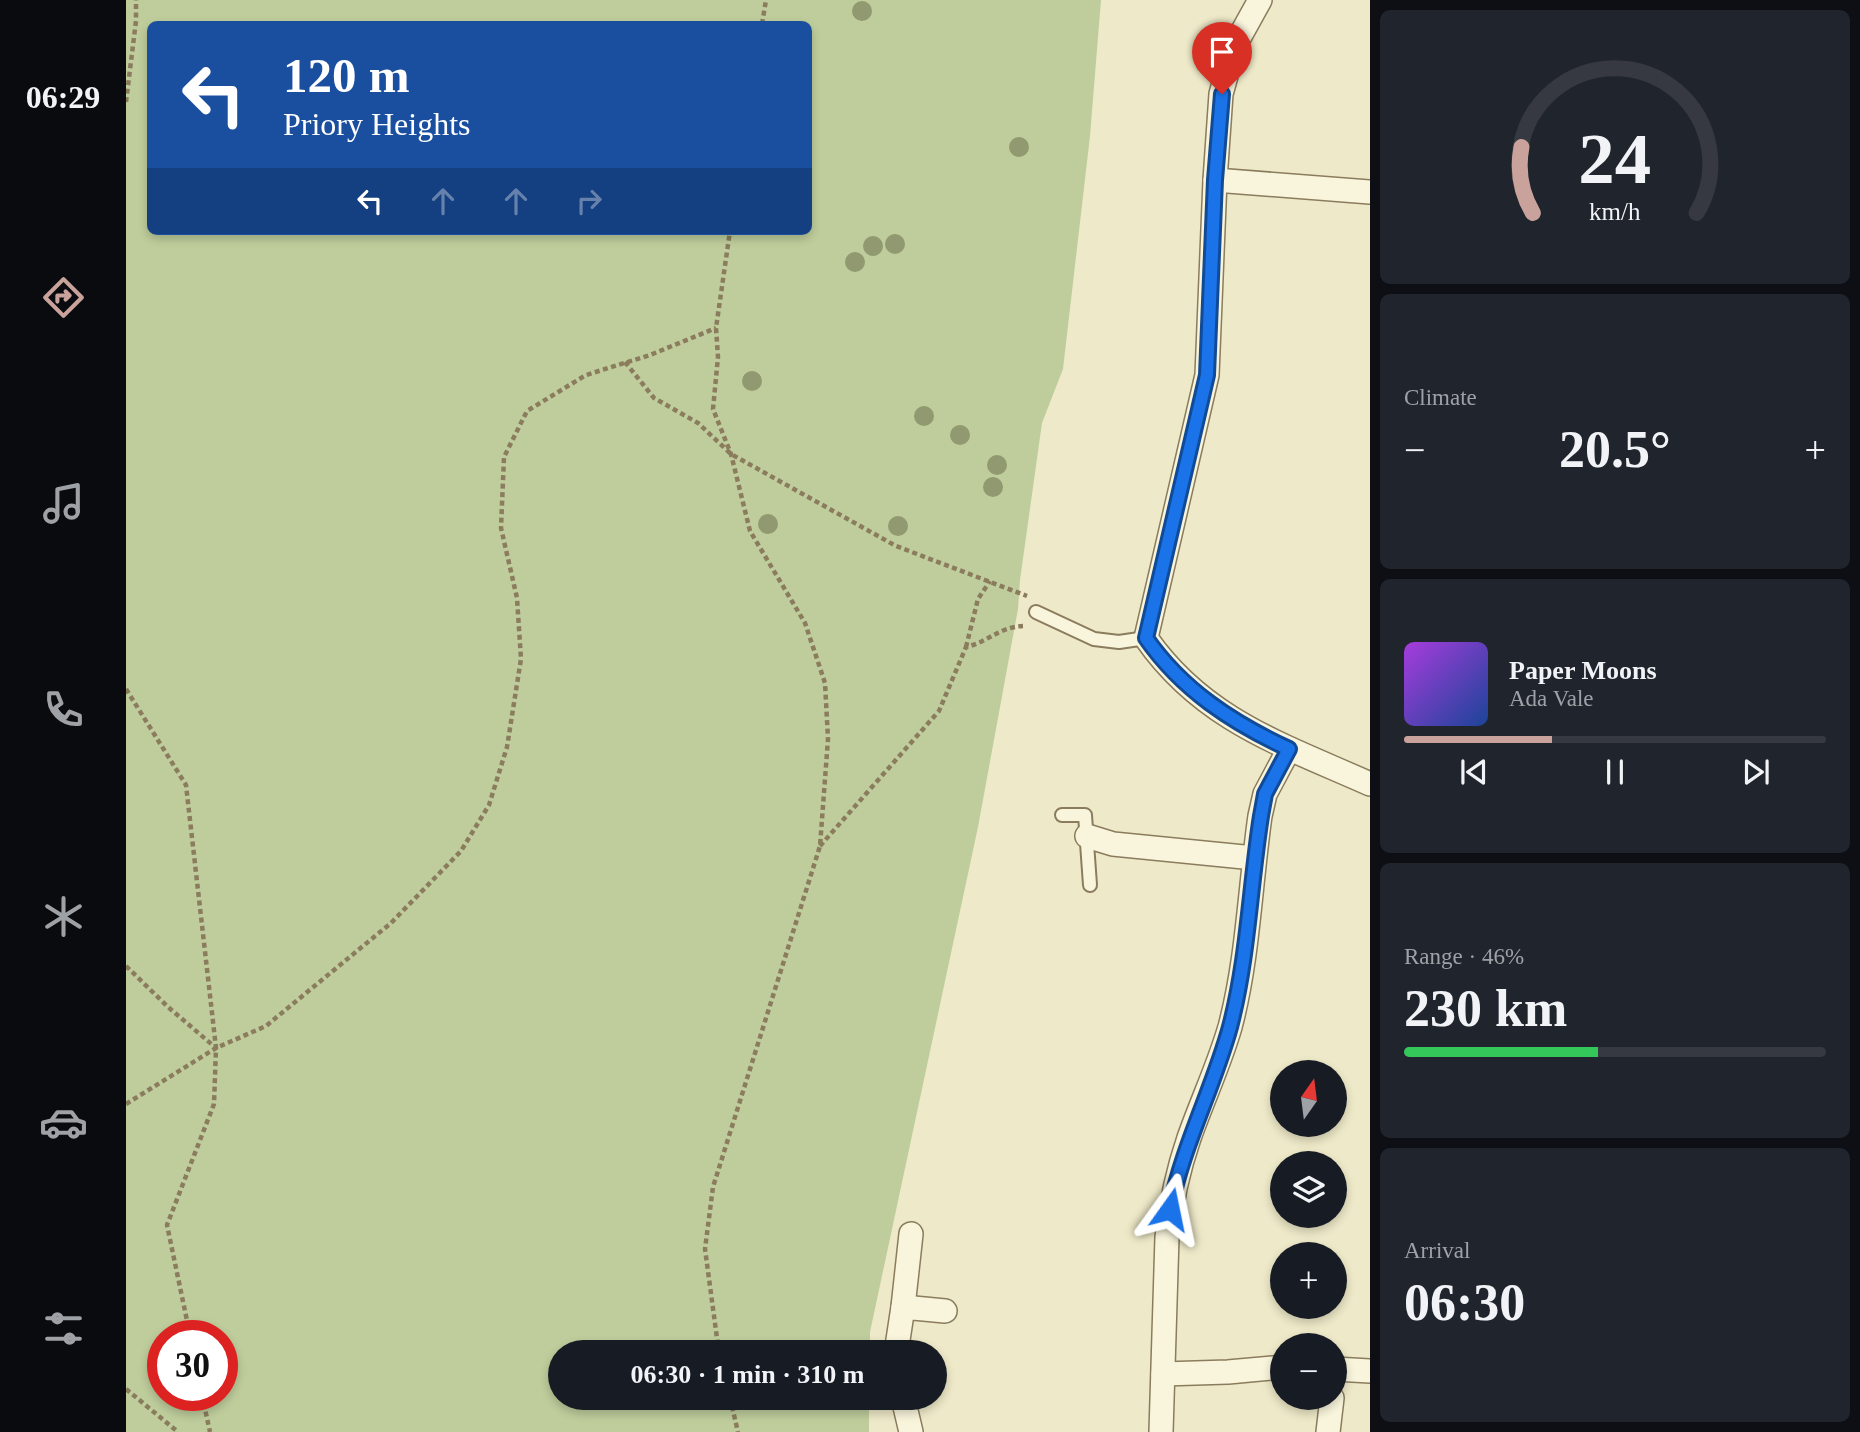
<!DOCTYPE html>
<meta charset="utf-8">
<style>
:root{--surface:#171b24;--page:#20242c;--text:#f1f3f6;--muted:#9ea1a6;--line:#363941;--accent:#c9a29c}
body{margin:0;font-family:Georgia,serif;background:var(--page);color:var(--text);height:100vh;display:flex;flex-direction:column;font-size:26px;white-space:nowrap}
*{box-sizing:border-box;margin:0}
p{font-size:23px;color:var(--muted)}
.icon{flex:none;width:38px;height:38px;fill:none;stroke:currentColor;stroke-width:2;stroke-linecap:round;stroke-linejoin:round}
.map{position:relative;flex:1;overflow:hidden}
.side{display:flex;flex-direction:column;gap:10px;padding:10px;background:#0d0f14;width:490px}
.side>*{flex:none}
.banner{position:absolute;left:21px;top:21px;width:665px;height:214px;border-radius:10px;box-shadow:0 4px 10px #0003;background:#1a4fa0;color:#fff;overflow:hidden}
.needle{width:46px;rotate:14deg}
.buttons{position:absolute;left:1144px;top:1060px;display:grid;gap:14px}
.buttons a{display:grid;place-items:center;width:77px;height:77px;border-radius:50%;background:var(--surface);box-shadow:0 4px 10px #0003;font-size:35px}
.speed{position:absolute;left:21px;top:1320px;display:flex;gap:14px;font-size:35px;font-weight:700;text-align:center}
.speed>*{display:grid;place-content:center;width:91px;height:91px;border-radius:50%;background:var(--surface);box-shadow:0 4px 10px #0003;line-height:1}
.speed .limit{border:10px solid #d22;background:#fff;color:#111}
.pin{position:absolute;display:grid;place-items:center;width:60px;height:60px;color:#fff;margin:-72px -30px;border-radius:50% 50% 50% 0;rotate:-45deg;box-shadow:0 0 7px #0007}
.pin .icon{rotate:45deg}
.me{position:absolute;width:77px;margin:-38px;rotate:12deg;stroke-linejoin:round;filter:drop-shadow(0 0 5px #0008)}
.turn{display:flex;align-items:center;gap:24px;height:147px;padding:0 21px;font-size:32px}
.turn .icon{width:91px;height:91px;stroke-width:2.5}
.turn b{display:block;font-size:49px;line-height:60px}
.lanes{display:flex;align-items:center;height:66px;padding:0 21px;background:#0003;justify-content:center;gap:35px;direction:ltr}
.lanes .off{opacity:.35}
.big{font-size:52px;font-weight:700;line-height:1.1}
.side .widget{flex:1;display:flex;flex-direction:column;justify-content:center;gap:10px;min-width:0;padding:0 24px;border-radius:10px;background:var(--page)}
.side .dial{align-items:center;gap:0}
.dial svg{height:182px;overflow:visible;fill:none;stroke:var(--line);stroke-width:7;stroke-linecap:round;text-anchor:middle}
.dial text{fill:var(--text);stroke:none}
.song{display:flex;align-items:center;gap:21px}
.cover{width:84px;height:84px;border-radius:10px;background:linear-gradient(135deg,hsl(280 70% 55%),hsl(220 70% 35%))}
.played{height:7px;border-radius:4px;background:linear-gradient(90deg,var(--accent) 35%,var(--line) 35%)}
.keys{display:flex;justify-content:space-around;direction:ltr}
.heat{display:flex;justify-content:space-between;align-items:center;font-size:38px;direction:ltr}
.charge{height:10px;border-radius:5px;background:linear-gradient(90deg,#34c759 46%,var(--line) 0)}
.trip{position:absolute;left:422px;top:1340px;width:399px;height:70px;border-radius:35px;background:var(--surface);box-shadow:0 4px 10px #0003;font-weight:700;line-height:70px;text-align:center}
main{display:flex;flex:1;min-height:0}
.menu{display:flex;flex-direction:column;width:126px;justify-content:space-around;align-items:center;background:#090b0e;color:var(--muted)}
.menu .icon{width:49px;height:49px}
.menu .active{color:var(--accent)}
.menu b{font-size:32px;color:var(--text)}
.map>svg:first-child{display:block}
.green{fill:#bfcd9c;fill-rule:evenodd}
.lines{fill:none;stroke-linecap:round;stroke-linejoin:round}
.service-casing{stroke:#8a7c5d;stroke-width:16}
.minor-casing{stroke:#8a7c5d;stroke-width:26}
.path{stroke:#8a7c5d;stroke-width:4.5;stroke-dasharray:5 3.5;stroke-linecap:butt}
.service{stroke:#f9f5dc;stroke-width:12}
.minor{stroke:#f9f5dc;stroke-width:23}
.tree{fill:#90996f}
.route-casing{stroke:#114b97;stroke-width:18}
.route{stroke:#1a73e8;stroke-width:12}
</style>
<main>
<nav class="menu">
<b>06:29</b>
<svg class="icon active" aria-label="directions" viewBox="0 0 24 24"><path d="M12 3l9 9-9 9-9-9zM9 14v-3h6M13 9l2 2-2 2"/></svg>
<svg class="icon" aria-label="music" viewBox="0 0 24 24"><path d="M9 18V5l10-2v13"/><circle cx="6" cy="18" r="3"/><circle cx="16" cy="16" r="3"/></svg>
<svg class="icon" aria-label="phone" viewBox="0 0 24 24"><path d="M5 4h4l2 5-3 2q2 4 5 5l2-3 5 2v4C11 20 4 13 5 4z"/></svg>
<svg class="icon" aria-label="climate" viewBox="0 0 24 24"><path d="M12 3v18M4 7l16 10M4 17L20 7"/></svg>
<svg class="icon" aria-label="car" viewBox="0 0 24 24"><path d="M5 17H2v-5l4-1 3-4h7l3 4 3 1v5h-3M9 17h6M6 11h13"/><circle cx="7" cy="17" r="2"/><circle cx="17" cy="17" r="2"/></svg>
<svg class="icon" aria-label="filters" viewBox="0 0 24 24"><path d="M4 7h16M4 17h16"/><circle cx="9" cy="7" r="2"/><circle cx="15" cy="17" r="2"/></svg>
</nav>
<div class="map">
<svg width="1244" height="1432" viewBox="0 0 1244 1432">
<rect width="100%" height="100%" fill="#eee9c8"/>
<path class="green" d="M0 0H975L964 136 937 369 916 423 894 580 892 609 852 827 744 1332V1353H434V1398H743V1432H0ZM24 24H682V231H24ZM37 1335H96V1395H37Z"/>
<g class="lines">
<defs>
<g id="service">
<path d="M910 612 968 639 993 642 1020 638"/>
<path d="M936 815H959L964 885"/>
</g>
<g id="minor">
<path d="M1134 0 1108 47 1095 94 1089 180 1081 375 1020 638C1077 720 1157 745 1244 784"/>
<path d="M1089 180 1244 192"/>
<path d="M961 836 987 844 1128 858"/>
<path d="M777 1307 785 1234"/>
<path d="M770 1353 777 1307 819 1311"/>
<path d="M1209 1369 1244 1371"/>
<path d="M1037 1374 1102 1372 1157 1367"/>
<path d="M777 1398 785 1432"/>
<path d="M1035 1432 1041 1237C1045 1203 1052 1170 1063 1138 1076 1101 1093 1065 1104 1027 1122 959 1124 886 1134 816L1139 794 1163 749"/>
<path d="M1202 1432 1206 1398"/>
</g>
</defs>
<use href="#service" class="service-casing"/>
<use href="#minor" class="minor-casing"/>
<g class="path">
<path d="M636 24 640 0"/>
<path d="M0 102 10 21V0"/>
<path d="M499 362 528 398 572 423 605 454 770 546 901 596"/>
<path d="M840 647 852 599 864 581"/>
<path d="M0 689 60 785 90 1048 88 1104 41 1225 64 1335"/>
<path d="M694 846 813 711 840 647C862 642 873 627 897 626"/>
<path d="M0 966 42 1007 90 1048"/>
<path d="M0 1104 90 1048 140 1026 265 923 335 851 363 805 381 747 395 659 391 598 375 528 378 457 401 411 460 375 524 355 590 328"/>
<path d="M593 1353 579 1249 587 1187 694 846 702 739 699 683 679 623 624 531 605 454 587 409 592 357 590 328 604 231"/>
<path d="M0 1389 52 1432"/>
<path d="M76 1395 84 1432"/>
<path d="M604 1398 612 1432"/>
</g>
<use href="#service" class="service"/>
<use href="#minor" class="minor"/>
</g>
<g class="tree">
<circle cx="736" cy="11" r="10"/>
<circle cx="893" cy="147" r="10"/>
<circle cx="769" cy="244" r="10"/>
<circle cx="747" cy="246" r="10"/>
<circle cx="729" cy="262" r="10"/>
<circle cx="626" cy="381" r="10"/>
<circle cx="798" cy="416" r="10"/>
<circle cx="834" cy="435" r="10"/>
<circle cx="871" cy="465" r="10"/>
<circle cx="867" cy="487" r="10"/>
<circle cx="642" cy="524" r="10"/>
<circle cx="772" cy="526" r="10"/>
</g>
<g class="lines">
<defs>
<path id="route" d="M1044 1209C1057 1145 1087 1089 1104 1027 1122 958 1124 886 1135 816L1139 794 1163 749C1107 723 1056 690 1020 638L1081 375 1089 180 1096 94"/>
</defs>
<use href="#route" class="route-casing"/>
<use href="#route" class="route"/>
</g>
</svg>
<div class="buttons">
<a><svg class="needle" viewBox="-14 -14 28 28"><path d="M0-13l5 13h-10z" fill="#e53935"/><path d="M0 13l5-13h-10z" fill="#9ea1a6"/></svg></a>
<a><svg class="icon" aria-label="layers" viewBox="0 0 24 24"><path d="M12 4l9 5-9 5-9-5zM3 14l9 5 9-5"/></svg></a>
<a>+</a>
<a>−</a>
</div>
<div class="speed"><div class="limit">30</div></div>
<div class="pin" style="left:1096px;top:94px;background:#d93025"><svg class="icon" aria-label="arrive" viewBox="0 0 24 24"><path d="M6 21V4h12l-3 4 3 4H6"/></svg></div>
<svg class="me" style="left:1044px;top:1209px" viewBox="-20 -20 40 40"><path d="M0-17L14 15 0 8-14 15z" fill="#1a73e8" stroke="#fff" stroke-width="4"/></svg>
<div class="trip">06:30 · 1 min · 310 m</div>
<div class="banner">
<div class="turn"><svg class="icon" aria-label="left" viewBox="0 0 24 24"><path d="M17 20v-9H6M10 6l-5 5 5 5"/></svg><div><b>120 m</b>Priory Heights</div></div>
<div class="lanes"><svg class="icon" aria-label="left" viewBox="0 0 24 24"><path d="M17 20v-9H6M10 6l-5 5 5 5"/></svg><svg class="icon off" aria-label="ahead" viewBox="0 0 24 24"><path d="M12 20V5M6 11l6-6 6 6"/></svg><svg class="icon off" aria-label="ahead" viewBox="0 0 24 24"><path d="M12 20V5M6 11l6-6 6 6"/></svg><svg class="icon off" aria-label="right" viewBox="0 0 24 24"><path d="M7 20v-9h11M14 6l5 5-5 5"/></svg></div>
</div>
</div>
<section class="side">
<div class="widget dial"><svg viewBox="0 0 100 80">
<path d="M14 69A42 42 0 1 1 86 69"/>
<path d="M14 69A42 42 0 0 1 9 40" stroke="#c9a29c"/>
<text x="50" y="56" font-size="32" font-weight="700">24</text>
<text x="50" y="72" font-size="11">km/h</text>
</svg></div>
<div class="widget"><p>Climate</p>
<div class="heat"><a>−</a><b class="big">20.5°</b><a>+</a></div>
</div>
<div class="widget">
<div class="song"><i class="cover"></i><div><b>Paper Moons</b><p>Ada Vale</p></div></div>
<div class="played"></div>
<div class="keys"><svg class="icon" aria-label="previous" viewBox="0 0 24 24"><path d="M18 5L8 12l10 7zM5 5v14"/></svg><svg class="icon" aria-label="pause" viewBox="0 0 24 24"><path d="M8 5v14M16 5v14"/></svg><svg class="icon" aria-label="next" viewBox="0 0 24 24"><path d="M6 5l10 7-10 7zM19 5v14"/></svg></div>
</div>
<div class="widget"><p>Range · 46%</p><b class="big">230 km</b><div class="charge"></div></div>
<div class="widget"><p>Arrival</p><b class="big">06:30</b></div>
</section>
</main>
